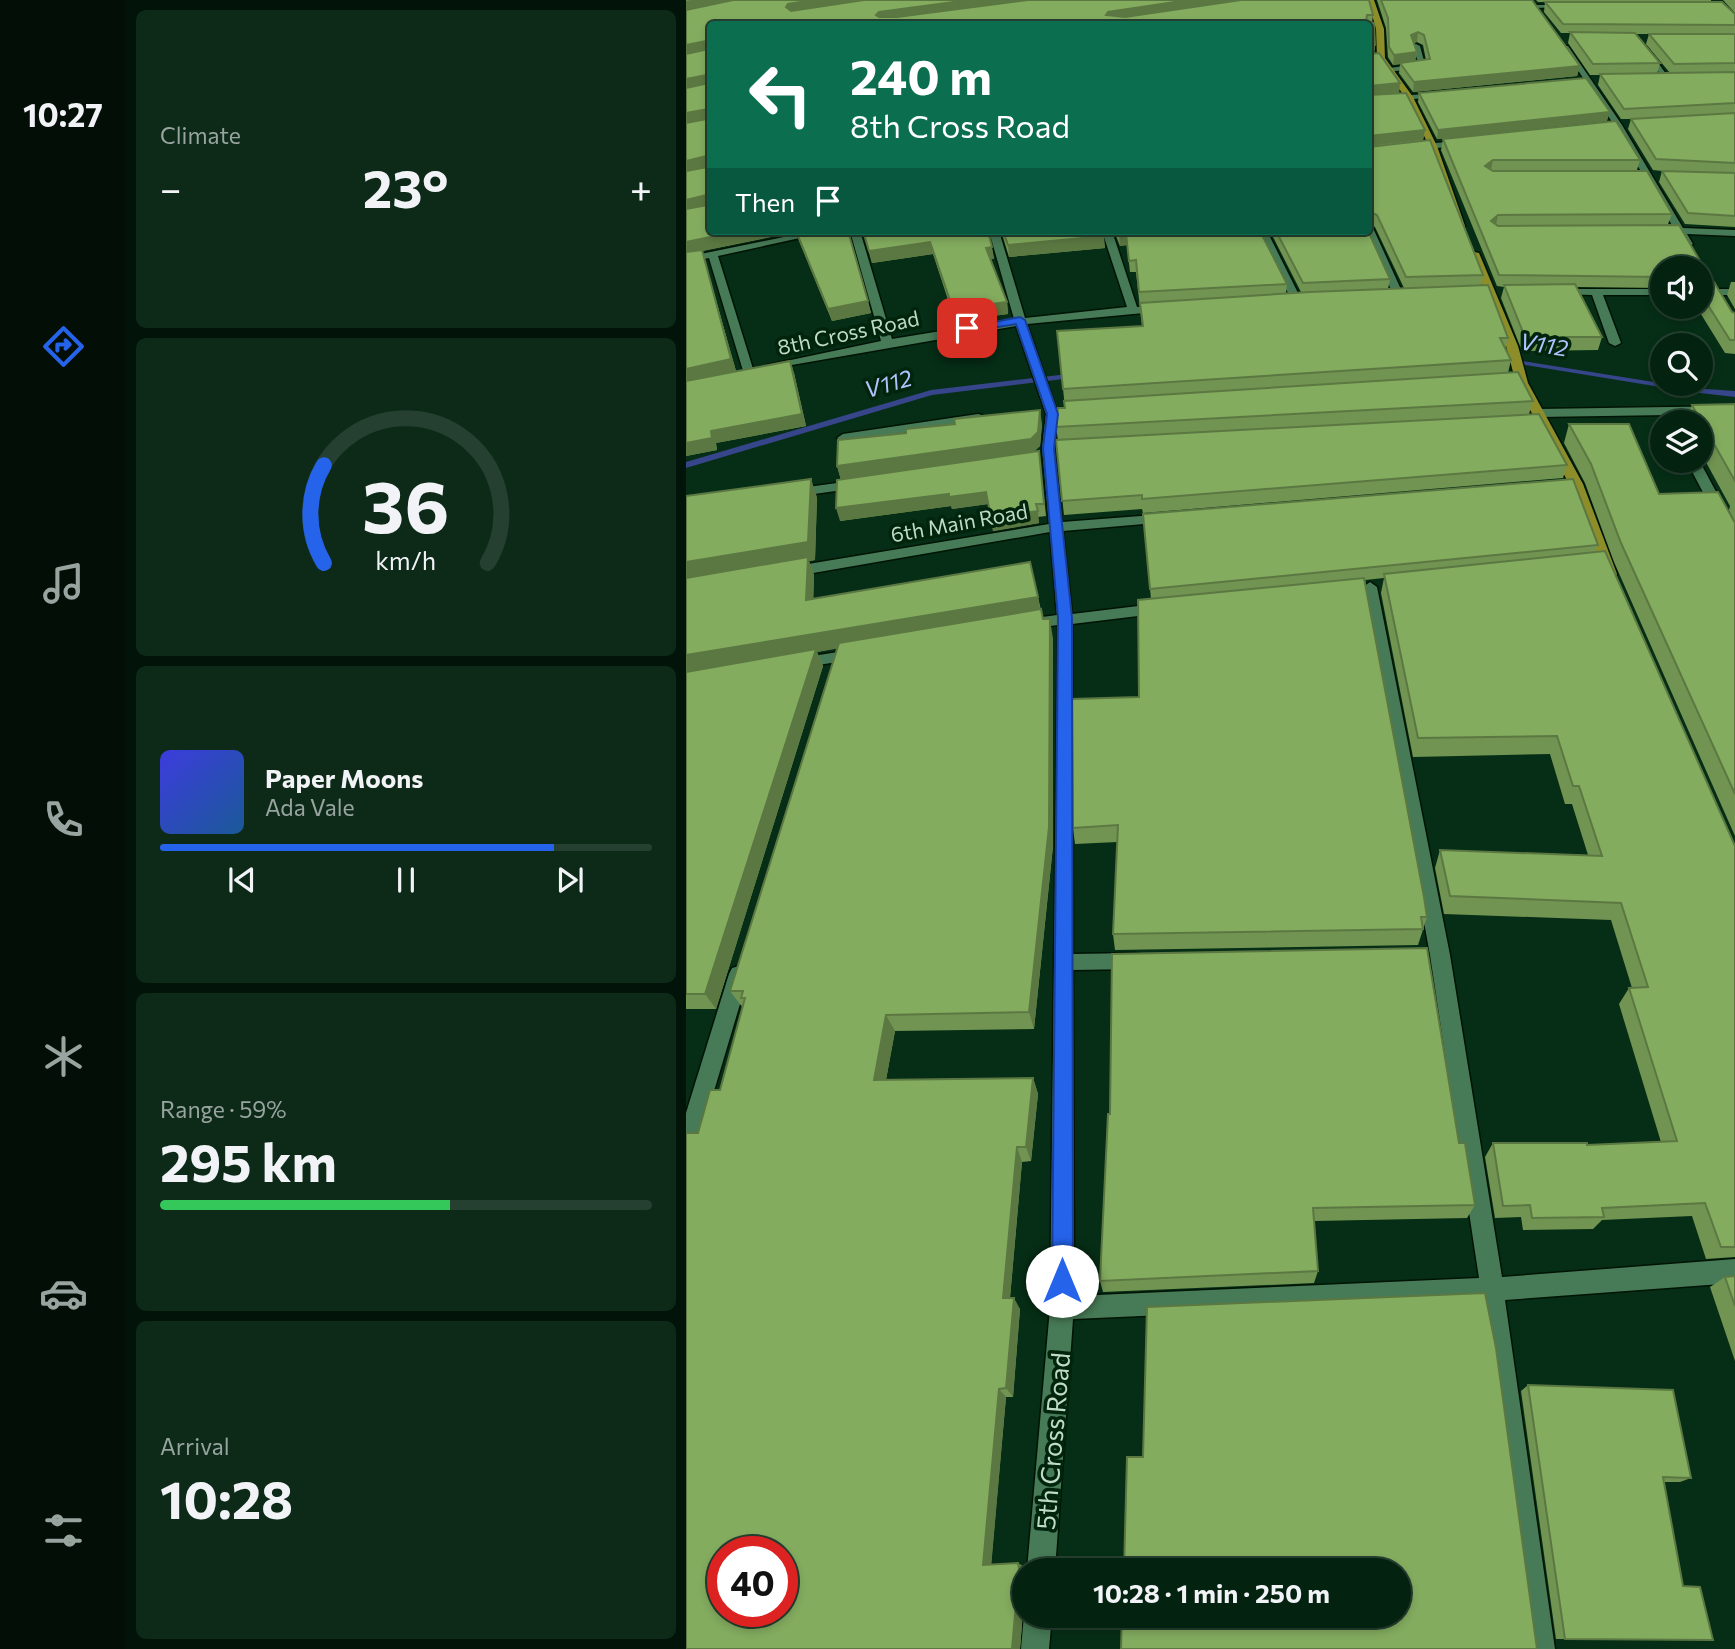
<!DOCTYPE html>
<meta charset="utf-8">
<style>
:root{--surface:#042210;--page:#0d2a19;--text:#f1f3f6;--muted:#97a49f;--line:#253f30;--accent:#2563eb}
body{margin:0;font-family:Commissioner,sans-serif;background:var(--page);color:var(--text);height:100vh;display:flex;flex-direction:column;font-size:26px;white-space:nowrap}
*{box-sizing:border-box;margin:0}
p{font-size:23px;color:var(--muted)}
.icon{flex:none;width:38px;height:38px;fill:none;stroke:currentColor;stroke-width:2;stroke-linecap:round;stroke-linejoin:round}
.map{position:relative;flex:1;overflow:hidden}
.drawer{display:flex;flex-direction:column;gap:10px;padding:10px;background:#021309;width:560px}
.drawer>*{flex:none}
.banner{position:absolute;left:21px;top:21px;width:665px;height:214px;border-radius:7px;box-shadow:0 4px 10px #0003,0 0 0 2px var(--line);background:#0b6e4f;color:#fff;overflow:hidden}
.controls{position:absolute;left:964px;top:256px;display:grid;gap:14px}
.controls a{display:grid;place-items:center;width:63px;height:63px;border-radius:50%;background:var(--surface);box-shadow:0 4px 10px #0003,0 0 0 2px var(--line);font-size:35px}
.speed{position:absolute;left:21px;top:1536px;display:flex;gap:14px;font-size:35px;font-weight:700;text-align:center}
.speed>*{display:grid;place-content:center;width:91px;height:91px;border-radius:50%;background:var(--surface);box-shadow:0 4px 10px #0003,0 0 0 2px var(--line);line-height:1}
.speed .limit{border:10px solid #d22;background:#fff;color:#111}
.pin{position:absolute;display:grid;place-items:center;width:60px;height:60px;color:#fff;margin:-30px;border-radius:14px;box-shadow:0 4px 10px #0006}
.me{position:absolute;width:77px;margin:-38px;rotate:0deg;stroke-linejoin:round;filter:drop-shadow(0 0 5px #0008)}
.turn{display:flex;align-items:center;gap:24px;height:147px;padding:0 28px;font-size:32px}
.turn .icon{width:91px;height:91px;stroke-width:2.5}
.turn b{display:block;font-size:49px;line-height:60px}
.then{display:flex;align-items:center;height:66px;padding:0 28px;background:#0003;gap:14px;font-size:26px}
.big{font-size:52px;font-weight:700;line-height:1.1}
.drawer .tile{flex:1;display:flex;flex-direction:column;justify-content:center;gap:10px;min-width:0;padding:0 24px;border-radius:10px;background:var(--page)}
.drawer .dial{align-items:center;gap:0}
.dial svg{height:182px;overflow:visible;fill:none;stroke:var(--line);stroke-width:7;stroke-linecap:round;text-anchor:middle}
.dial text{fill:var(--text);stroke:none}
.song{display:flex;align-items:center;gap:21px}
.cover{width:84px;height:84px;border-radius:10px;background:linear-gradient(135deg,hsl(240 70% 55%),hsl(210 70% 35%))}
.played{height:7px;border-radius:4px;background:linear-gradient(90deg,var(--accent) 80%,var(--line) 80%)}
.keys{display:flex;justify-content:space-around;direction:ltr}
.heat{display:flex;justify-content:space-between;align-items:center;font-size:38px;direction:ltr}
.charge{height:10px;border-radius:5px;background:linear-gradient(90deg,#34c759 59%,var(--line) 0)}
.trip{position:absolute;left:326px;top:1558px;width:399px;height:70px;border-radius:35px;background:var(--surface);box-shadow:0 4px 10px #0003,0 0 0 2px var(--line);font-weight:700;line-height:70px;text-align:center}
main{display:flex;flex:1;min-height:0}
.dock{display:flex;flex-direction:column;width:126px;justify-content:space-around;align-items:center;background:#020e06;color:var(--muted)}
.dock .icon{width:49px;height:49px}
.dock .active{color:var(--accent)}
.dock b{font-size:32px;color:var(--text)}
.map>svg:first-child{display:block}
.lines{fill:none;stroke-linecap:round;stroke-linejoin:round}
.stream{fill:#37458a;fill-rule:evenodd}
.minor-casing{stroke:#001405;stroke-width:3}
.major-casing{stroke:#001405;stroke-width:3}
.minor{fill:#477a56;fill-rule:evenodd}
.major{fill:#8d8d2a;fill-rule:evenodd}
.wall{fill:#719452;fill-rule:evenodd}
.shaded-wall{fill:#5c7842}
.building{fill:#83ac5f;stroke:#5c7842;stroke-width:2;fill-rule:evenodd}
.route{fill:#2563eb;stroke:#184099;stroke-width:2}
.labels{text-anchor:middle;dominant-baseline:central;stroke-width:7;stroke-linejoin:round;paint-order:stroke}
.far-street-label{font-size:21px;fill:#bfdac5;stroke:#00240c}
.far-water-label{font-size:23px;font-style:italic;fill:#b1c2fe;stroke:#00240c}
.street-label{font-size:26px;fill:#bfdac5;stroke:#00240c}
</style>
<main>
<nav class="dock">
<b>10:27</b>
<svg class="icon active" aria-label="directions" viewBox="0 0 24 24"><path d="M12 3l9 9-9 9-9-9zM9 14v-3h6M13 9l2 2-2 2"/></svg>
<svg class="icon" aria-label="music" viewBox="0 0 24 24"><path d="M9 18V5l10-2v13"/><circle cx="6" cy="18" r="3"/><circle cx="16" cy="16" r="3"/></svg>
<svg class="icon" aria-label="phone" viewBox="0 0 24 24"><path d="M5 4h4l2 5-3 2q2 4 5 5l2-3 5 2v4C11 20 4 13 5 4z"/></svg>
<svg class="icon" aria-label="climate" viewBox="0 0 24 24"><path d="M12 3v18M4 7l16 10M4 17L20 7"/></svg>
<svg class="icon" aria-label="car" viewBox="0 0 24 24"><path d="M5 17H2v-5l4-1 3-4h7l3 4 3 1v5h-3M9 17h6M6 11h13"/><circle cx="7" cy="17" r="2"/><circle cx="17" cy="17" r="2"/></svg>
<svg class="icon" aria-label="filters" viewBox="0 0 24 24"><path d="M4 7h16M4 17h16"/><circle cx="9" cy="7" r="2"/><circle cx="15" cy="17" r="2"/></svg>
</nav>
<section class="drawer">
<div class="tile"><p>Climate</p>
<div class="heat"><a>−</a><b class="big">23°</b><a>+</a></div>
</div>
<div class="tile dial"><svg viewBox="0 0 100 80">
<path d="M14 69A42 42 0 1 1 86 69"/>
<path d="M14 69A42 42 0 0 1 14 26" stroke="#2563eb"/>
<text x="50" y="56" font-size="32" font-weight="700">36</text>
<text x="50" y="72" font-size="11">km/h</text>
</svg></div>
<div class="tile">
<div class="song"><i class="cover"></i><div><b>Paper Moons</b><p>Ada Vale</p></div></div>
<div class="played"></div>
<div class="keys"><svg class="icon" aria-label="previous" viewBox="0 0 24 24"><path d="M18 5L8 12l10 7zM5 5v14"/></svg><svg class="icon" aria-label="pause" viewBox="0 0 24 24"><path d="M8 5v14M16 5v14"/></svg><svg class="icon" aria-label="next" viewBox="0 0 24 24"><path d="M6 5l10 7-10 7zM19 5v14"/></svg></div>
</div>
<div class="tile"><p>Range · 59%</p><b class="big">295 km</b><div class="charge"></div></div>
<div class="tile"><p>Arrival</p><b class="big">10:28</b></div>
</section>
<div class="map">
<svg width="1049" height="1649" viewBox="0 0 1049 1649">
<rect width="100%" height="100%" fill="#062e16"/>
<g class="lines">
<g class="stream">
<path d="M818 358 1005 388 1049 391V397L1005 392 821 362 817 360Z"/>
<path d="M391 373 395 375 394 377 246 395 0 468V462L245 390Z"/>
</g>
<defs>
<g id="minor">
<path d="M848 5H883L886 7 846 8Z"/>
<path d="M730 44 734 46 740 68 700 72 703 68 733 64 726 46Z"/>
<path d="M876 46H882L936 125 997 228 1049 230V236L1001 234 1007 244 1002 247 998 246 991 233 982 232V228L987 227 928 125Z"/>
<path d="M955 47H961L985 81H979Z"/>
<path d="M759 92 756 96 682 104V99Z"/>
<path d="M783 140 780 145 682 155V149Z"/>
<path d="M682 225 687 228 718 296 717 298 708 296 678 231H682Z"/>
<path d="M127 231H146L32 256 68 372 58 374 23 258 0 263V257Z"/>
<path d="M164 231H174L206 339 328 319 303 231H313L339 318 441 307 416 231H426L451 307 479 305 484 308 479 311 341 324 372 414 368 448 376 522 481 514 488 518 481 522 377 531 386 614 477 603 484 608 477 613 386 624 387 954 449 953 456 955 459 961 456 967 449 969 387 970 388 1296 793 1278 744 955 677 587 684 582 691 587 764 955 816 1277 1049 1259V1283L819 1300 869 1649H841L796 1301 387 1319 369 1570H341L364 1308 372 625 341 629 334 624 341 619 371 615 364 532 104 577 97 572 104 567 363 524 356 448 360 414 330 326 77 370 75 368 81 365 195 341Z"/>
<path d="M571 231H581L616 301 615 303 606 301Z"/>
<path d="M866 289H976V295H917L935 343 929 346 923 343 906 295 870 294 865 291Z"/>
<rect x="1015" y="289" width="34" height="6"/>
<path d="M1049 406V414L852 417 846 413 852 409Z"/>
<path d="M292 414 296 415V421L157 442 151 438 157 434Z"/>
<path d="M1000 460H1013L1049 527V544L1042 540Z"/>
<path d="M173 480 180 484 178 487 107 497 100 493 107 489Z"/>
<path d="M172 649 177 650 180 654 177 658 113 668 105 663 113 658Z"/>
<path d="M53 966 60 968 63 974 11 1148 8 1155 0 1159V1113L43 974 46 968Z"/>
<path d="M338 1615H366L363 1649H335Z"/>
</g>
<g id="major">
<path d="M682 0H688L698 29 699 58 727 97 751 146 779 226 771 224 743 146 719 97 691 58 690 29Z"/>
<path d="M784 251 793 253 832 346 842 383 897 484 931 574 929 577 924 579 917 574 883 484 830 383 820 346 783 253Z"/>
</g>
</defs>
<use href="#minor" class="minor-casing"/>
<use href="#major" class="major-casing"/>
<use href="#minor" class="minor"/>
<use href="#major" class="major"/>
</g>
<g class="wall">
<path d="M0 0 687 15 686 23 689 45 688 54 714 83 713 93 739 130 737 140 797 275 795 286 822 338 819 349 825 360 822 373 847 401 843 414 881 465 877 478 457 513 456 509 378 515 370 440H372L370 427 379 408 371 331 456 326 450 272H444L441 245 434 246 428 231H574L601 284 600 293 615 292 584 231H682L704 279 702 289 718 288 689 227 682 223V24L24 231H162L185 313 146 321 113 241 110 232 16 251 50 371 28 376 108 373 120 426 30 443 31 450 0 456Z"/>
<path d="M691 0H846L894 66 891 76 727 92 713 73 714 64 707 65 702 57 700 28ZM731 42 737 45 740 60 729 61 731 52 728 43Z"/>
<path d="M850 0H1025V2L1049 14V227L999 224 973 182 976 171 967 170 942 129 945 119H935L912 85 914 75H904L882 43 884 33H875L858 12 859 2H852ZM950 34H963L960 44 984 73 971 74 974 63Z"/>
<path d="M1037 0H1049V13Z"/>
<path d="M733 93 921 121 751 139 732 102Z"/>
<path d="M757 139 954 160 951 170H806L986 214 982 224 1024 278 1023 282 1046 312 1049 313V354L1039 353 1010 306H1015V268H976V288L891 287 916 337 912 350 836 351 815 298 818 287 811 286 755 150Z"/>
<path d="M177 231H302L308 259H305L321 302 322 314 269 321 247 254 186 263Z"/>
<path d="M315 231H416L419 248 323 257Z"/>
<path d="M1045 282H1049V309L1041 295Z"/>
<path d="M1049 404V522L1043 510 1044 506 1015 453V422H1000L1006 405Z"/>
<path d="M356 424 354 446 348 451H353L360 516 352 517 353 523 307 531 302 504 266 509 265 506 154 521 155 480 151 466Z"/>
<path d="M883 424 973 494 1049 523V836L928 562 899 483 878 443Z"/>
<path d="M0 496 131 497 129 560 123 561 128 575 127 599 352 597 357 619 367 639V846L348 1029 209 1031 200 1080 347 1078 352 1094 345 1161 336 1162 324 1298 334 1309 327 1397H320L305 1565 339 1567 338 1599 334 1649H0L12 1133 34 1090 57 1008 44 991 151 648 131 652 137 666 30 1009H0Z"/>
<path d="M458 527 912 545 909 552 1049 846V1257L1020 1259 1006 1216 916 1220 907 1229 837 1230 835 1217 809 1218 799 1157 807 1143 901 1145 975 1142 933 1004 943 988H946L925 920 758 914 749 868 754 850 902 855 886 804H879L864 754 727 757 695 593 698 578 679 580 741 917 732 945 429 950 427 934 431 842 389 844 387 828 453 697 465 599Z"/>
<path d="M773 1143 789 1205 781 1218 628 1221 632 1271 628 1283 417 1292 414 1281Z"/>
<path d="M1049 1276V1361L1024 1287 1039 1277Z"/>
<path d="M842 1385 1005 1478 994 1482H977L997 1586 1014 1640 870 1639 835 1391Z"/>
</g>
<g class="shaded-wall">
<path d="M6 0H54L0 11V1Z"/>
<path d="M127 0H189L105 13 100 7 102 4Z"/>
<path d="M283 0H354L192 24 190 15 193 12Z"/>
<path d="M502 0H564L420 24V15L422 12Z"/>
<path d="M732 32 731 42 724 45 725 35Z"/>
<path d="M20 41 23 50 0 55V45Z"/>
<path d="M689 45 688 55 682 56V46Z"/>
<path d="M731 52 729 62 707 65 708 55Z"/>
<path d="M894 66 891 76 727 92 728 82Z"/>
<path d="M20 75 23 85 0 90V79Z"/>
<path d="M714 83 713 93 682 96 683 86Z"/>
<path d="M22 109 24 120 0 124V113Z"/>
<path d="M924 112 921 121 751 139 752 130Z"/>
<path d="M739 130 737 140 682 146 683 136Z"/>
<path d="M20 156 24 167 0 173V161Z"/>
<path d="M807 160 805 170 799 166Z"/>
<path d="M20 195 24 206 0 212V200Z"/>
<path d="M812 215 810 225 805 221Z"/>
<path d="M53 231H114L16 251 50 371 0 382V242Z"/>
<path d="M433 234H440L441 245 434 246Z"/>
<path d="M418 236 419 248 323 257 322 245Z"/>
<path d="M244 242 247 254 186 263 183 251Z"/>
<path d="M306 247 308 259H302L300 248Z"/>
<path d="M182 301 185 313 146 321 142 309Z"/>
<path d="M321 302 322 314 269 321 267 309Z"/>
<path d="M104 361 108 373 120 426 30 443 31 450 0 456V443L25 431Z"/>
<path d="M354 410 356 424 354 446 347 453 155 480 151 466Z"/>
<path d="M125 479 131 497 129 560 123 561 128 575 127 618 0 581V562Z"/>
<path d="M300 492 302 504 266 509 265 506 154 521 150 508 263 494Z"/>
<path d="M352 511 353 523 307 531 305 518Z"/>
<path d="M352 597 355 614 131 652 137 666 30 1009 19 994 0 674V655Z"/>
<path d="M364 619 367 639V846L348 1029 343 1012Z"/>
<path d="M200 1015 209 1031 197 1096 188 1080Z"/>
<path d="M347 1078 352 1094 345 1161 340 1147Z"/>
<path d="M331 1147 336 1162 323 1309 317 1298Z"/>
<path d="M328 1298 334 1309 327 1397 320 1388Z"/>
<path d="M313 1389 320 1397 305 1568 297 1565Z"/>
<path d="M332 1563 339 1567V1570H338V1599L334 1649H326Z"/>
</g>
<g class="building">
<path d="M47 0H127L102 4 100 7 105 11 178 0H283L193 12 190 15 193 17H211L342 0H502L422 12 420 15 439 17 555 0H683L687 15H681L680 21 688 23 689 45 682 46V24H24V231H53L0 242V209L22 205 23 198 20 195 0 200V171L22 167 23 159 20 156 0 161V123L21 119 22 109 0 113V88L23 83V78L20 75 0 79V54L23 49 24 43 20 41 0 45V10Z"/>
<path d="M695 0H846L894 66 728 82 714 63 744 59 738 35 732 32 725 35 731 52 708 55 703 47 702 18Z"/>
<path d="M859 2H1036L1049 14V25L877 24Z"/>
<path d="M884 32 949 33 974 63 907 64Z"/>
<path d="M963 34H1049V63L988 64Z"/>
<path d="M693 53 714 83 683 86 682 87V54Z"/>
<path d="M1049 72V103L938 109 914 74Z"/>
<path d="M900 78 924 112 752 130 733 93Z"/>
<path d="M720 93 739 130 683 136 682 137V95Z"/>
<path d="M1049 113V163L970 159 945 119Z"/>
<path d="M930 121 954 160H807L799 166 807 171H961L986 214 812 215 805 221 812 226 993 225 1024 278H1015V268H976V277L813 275 757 139Z"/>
<path d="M744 140 797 275 720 277 691 215 682 211V146L683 147Z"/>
<path d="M976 171 1049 173V216L1002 213Z"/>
<path d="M110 231H162L182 301 142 309Z"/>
<path d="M177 231H302L306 247 300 248 321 302 267 309 244 242 183 251Z"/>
<path d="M317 231H416L418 236 322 245Z"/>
<path d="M432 231H574L601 284 453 292 450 260 443 261 440 234H433Z"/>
<path d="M590 231H682L704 279 617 283Z"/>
<path d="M16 250 45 359 0 369V252Z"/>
<path d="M1015 281 1028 282 1046 312 1049 313V340H1044L1015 294Z"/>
<path d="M889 284 916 337H839L818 285Z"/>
<path d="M802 285 822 338H814L825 360 377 389 371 331 457 326 454 303 624 292Z"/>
<path d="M104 361 116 414 25 431 26 438 0 443V381Z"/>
<path d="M832 372 847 401 370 427 372 408H379L378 401Z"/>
<path d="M1049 404V481L1006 405Z"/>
<path d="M354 410 352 432 345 439 151 466 152 440 220 433V429L269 424 268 419Z"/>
<path d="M853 414 881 465 456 499V495L376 501 370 440Z"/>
<path d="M883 424H943L973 494 1032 492 1049 523V794L935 543 905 464Z"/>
<path d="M353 451 358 504H350L352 511 305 518 300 492 263 497V494L150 508 151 480Z"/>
<path d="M125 479 122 542 0 562V496Z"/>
<path d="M887 479 912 545 464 589 457 514Z"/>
<path d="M919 551 1049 846V1247H1035L1019 1203 916 1208 918 1217 846 1218 844 1205 817 1206 807 1143H901V1145L991 1141 943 988 962 987 935 903 764 896 754 850 916 856 893 786H887L871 736 732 738 698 574Z"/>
<path d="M122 557 120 600 344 562 352 597 0 655V578Z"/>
<path d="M678 578 738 897 741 917H735L737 929 427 934 432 825 387 828 386 699 453 697 452 600Z"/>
<path d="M355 609 357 619H364L363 827 343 1012 200 1015 188 1080 347 1078 340 1147H331L317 1298H328L320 1388 313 1389 297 1565 332 1563 333 1569 326 1649H0V1133H12L24 1090H34L59 998H55L57 991H44L153 643ZM37 1552H96V1612H37Z"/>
<path d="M130 649 19 994H0V672Z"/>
<path d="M741 948 773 1143H779L789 1205 627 1208 632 1271 414 1281 422 1114H424L426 954Z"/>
<path d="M1049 1276V1306L1039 1277Z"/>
<path d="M799 1293 810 1348 851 1649H435L436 1615H712V1570H438L441 1457H457L461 1307Z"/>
<path d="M842 1385 987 1390 1005 1478 977 1477 997 1586 1014 1587 1027 1640 879 1639Z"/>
</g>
<path class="route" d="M334 317 339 320 372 414 368 448 386 618 387 1281 384 1289 376 1292 369 1289 366 1281 372 618 357 448 361 414 330 324 281 332 276 328Z"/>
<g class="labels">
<g class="far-street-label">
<text transform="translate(162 332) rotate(-12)">8th Cross Road</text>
<text transform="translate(273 522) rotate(-10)">6th Main Road</text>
</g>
<g class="far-water-label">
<text transform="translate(858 344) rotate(9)">V112</text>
<text transform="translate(202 383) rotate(-16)">V112</text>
</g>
<g class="street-label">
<text transform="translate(366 1441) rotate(-85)">5th Cross Road</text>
</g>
</g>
</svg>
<div class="controls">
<a><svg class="icon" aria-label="sound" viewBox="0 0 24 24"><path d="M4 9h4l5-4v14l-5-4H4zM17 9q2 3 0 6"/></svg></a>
<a><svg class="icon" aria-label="search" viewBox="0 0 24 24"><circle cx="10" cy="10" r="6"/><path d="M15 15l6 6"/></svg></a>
<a><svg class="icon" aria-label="layers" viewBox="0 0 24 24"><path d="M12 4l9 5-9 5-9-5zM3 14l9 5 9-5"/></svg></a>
</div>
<div class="speed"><div class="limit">40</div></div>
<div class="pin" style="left:281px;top:328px;background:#d93025"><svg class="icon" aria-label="arrive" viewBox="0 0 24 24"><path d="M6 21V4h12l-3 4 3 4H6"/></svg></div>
<svg class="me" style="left:376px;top:1281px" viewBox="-20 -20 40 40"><circle r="19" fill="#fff"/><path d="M0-13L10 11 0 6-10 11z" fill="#2563eb"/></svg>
<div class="trip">10:28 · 1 min · 250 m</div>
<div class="banner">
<div class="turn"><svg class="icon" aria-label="left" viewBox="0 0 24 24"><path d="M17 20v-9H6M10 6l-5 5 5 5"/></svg><div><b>240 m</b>8th Cross Road</div></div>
<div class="then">Then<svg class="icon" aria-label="arrive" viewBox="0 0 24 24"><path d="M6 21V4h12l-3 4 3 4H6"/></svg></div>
</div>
</div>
</main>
